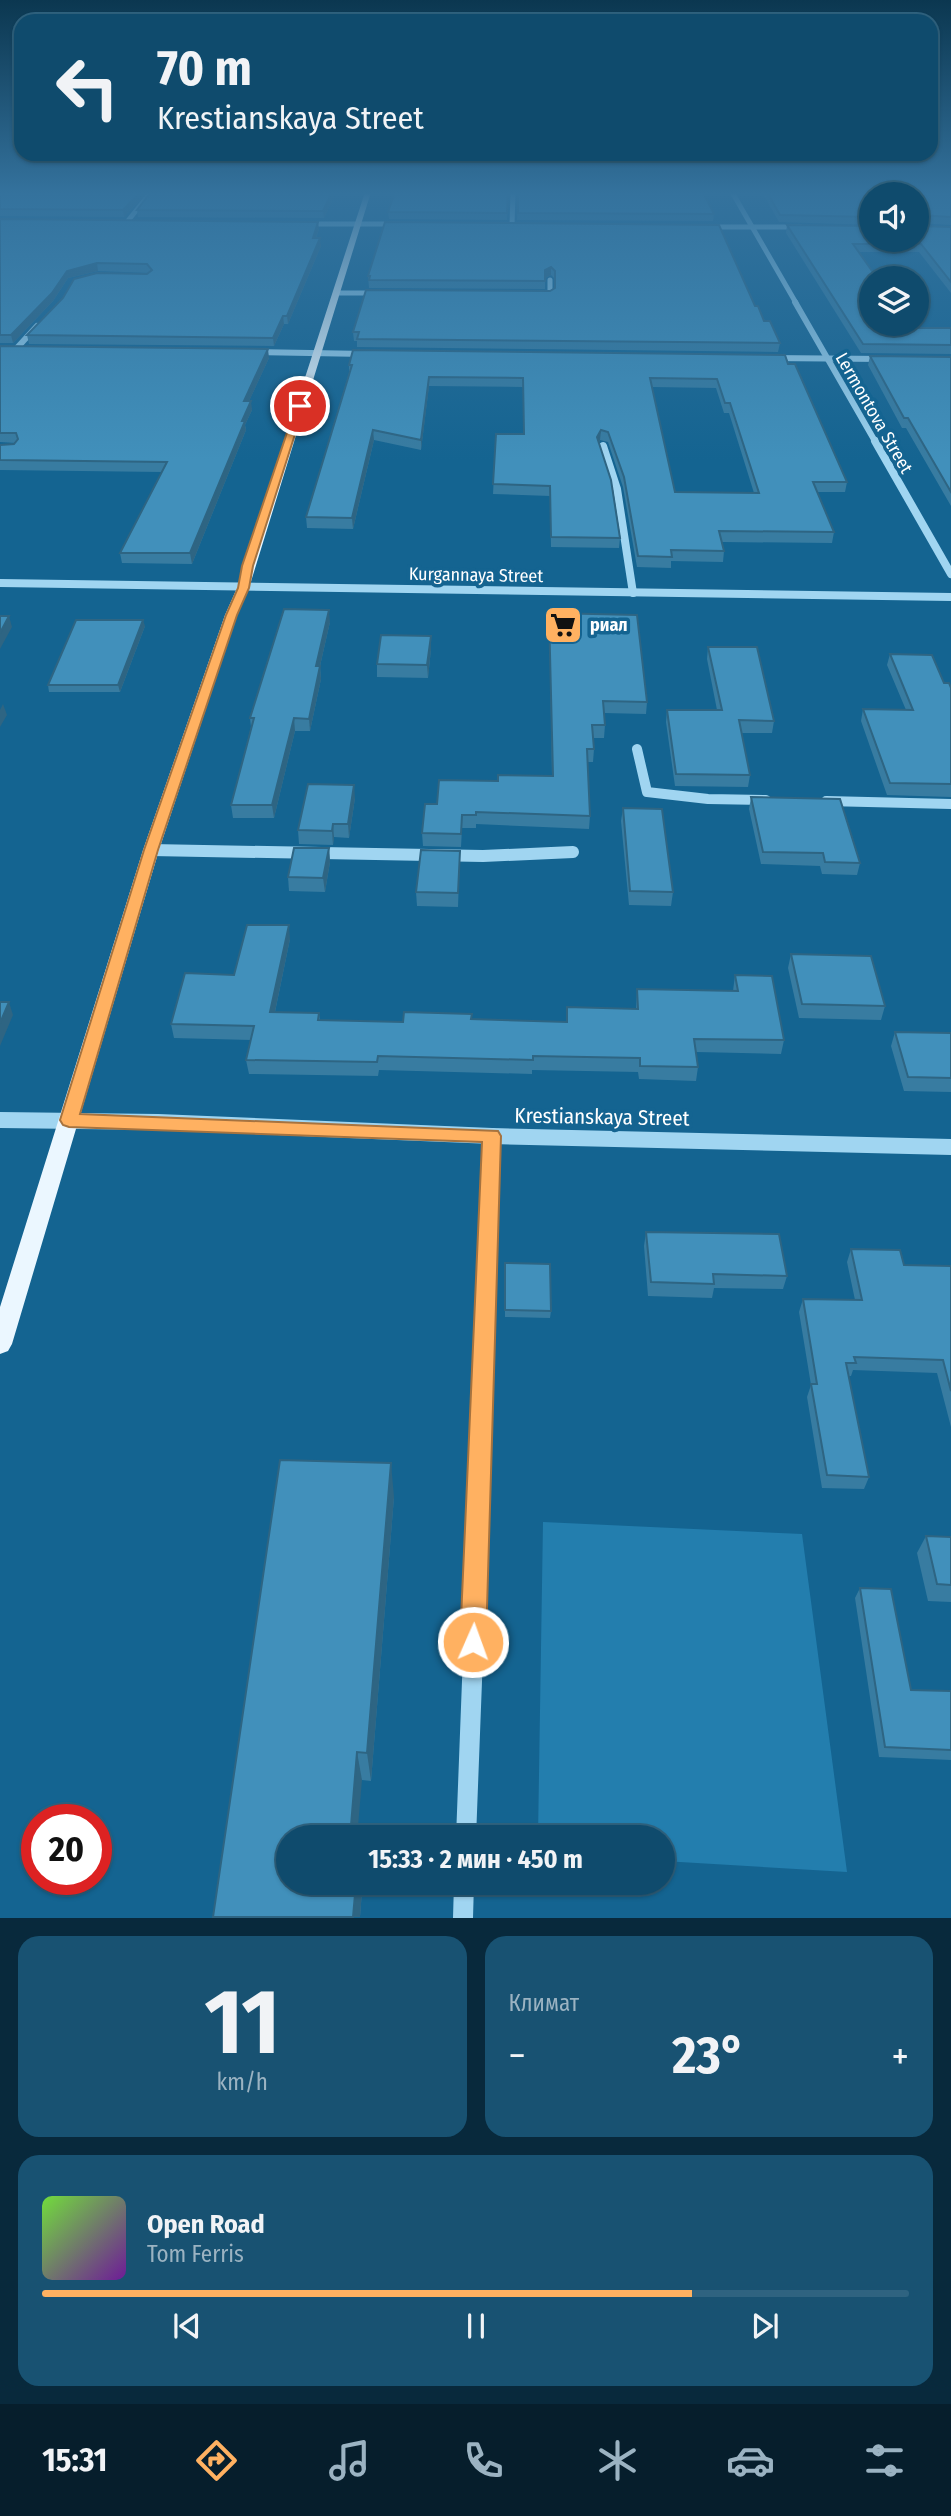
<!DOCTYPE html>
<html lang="ru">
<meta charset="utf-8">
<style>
:root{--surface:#0f4b6d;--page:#185272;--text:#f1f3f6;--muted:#9bb3c2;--line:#2f6380;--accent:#ffb161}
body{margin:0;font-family:"Fira Sans Condensed",sans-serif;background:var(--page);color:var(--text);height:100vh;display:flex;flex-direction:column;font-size:26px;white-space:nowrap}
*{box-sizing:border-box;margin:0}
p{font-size:23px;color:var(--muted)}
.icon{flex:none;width:38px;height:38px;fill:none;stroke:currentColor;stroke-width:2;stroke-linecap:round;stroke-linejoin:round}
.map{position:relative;height:1918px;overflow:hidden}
.side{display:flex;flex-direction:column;gap:18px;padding:18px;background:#08293c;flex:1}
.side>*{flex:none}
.top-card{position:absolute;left:14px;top:14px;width:924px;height:147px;border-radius:21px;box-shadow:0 2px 5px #0004,0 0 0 2px var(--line);background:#0f4b6d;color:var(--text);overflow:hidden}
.tools{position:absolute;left:859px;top:182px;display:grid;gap:14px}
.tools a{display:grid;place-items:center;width:70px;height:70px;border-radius:50%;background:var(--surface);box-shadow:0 2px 5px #0004,0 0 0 2px var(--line);font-size:35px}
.speed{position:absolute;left:21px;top:1804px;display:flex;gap:14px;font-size:35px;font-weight:700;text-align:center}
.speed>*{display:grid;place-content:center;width:91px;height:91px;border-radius:50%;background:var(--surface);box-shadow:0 2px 5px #0004,0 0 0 2px var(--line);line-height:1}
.speed .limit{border:10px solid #d22;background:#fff;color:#111}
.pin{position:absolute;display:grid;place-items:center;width:60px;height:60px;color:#fff;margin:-30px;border:4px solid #fff;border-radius:50%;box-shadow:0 2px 7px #0007}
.me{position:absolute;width:77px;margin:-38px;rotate:2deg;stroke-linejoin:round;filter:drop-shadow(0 0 5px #0008)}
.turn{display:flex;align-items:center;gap:24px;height:147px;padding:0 28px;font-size:32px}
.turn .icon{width:91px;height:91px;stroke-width:2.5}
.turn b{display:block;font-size:49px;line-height:60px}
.big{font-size:52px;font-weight:700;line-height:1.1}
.side .widget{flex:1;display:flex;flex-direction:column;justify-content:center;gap:10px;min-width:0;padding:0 24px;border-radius:21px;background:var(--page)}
.side .dial{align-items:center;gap:0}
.dial b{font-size:91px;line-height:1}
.song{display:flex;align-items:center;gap:21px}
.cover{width:84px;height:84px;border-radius:10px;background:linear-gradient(135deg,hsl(100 70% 55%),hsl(280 70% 35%))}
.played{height:7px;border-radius:4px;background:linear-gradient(90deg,var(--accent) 75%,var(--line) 75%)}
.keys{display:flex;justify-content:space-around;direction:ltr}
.heat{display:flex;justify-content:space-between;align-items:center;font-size:38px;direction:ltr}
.side .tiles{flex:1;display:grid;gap:18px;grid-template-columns:1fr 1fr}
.widget:last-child{grid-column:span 2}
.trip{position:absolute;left:276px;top:1825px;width:399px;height:70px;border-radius:35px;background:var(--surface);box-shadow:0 2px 5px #0004,0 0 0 2px var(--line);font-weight:700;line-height:70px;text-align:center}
.dock{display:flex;height:112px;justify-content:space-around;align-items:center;background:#061e2c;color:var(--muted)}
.dock .icon{width:49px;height:49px}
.dock .active{color:var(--accent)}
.dock b{font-size:32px;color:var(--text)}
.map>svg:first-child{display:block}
.green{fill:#237eae}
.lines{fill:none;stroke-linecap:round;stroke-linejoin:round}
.minor-far6{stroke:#a0d5f1;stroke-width:5}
.minor-far5{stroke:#a0d5f1;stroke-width:6}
.minor-far4{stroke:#a0d5f1;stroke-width:8}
.minor-far3{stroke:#a0d5f1;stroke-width:10}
.minor-far2{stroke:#a0d5f1;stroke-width:12}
.minor-far1{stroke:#a0d5f1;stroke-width:16}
.minor{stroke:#a0d5f1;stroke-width:20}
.major{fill:#ebf7ff;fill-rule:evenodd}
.wall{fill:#387ca1;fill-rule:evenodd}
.shaded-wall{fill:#2e6583}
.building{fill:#4190bb;stroke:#2e6583;stroke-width:2;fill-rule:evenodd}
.route{fill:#ffb161;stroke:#a6733f;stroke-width:2}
.labels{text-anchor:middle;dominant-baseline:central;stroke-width:7;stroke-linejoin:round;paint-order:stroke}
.far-street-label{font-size:18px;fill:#fff;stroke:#146491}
.far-poi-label{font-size:18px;font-weight:bold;fill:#fff;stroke:#146491;text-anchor:start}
.street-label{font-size:21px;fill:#fff;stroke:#146491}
</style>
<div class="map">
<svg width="951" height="1918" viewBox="0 0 951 1918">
<rect width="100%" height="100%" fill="#146491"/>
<path class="green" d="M543 1522 802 1534 847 1872 663 1861V1838L538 1837Z"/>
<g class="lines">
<g class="minor-far6">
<path d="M732 192 796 303"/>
<path d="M127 222 151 192"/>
<path d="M301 224H399"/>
<path d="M512 225 513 192"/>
<path d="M704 227H801"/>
<path d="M336 293H382"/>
<path d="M537 294H550V280"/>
</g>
<g class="minor-far5">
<path d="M795 302 876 443"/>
<path d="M16 349 37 326"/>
<path d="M251 352 366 354"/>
<path d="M769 358 884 359"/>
</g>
<g class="minor-far4">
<path d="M875 441 951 574"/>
<path d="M603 446 617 489 633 593"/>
<path d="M0 583 951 597"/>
</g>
<g class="minor-far3">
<path d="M637 749 647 792 708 799 766 800"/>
<path d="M826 801 951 804"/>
</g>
<g class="minor-far2">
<path d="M151 850 483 856 573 852"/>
<path d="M0 1120H37"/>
</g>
<g class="minor-far1">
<path d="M0 1120 158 1122 492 1136 951 1147"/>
<path d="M480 1473 492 1136"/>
</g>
<g class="minor">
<path d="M466 1838 480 1472"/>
<path d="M463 1918 464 1883"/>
</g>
<path class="major" d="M365 192H371L249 588 237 615 159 850 12 1344 8 1351 0 1354V1307L143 850 225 615 237 588Z"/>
</g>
<g class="wall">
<path d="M0 192H147L124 217 0 216Z"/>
<path d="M336 192 324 218 138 217 137 210Z"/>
<path d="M508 192 507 220 389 219 388 212Z"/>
<path d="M518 192 714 214 713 221 517 220Z"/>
<path d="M762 192H951V225L917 223V194H872V225L779 222Z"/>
<path d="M0 219 319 229 316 238 321 246 288 324H284L274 346 29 344 27 335 149 273 98 271 68 278 53 301 13 343H0Z"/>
<path d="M385 222 755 306 780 343 778 352 357 347V341H354L353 332 550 291 555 288V279L551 275 545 278V289L369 288 368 276Z"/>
<path d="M787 225 951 227V293L919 252H859L911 328H951V354L861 353 786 233Z"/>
<path d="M0 346 269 358 249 401 252 410 245 425 246 430 192 564 122 563 120 553 162 472 0 470V445L14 444 16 443 0 442Z"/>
<path d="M785 355 847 482 845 492H817L834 532 832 543 722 542 724 551 723 562 671 561V568L637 567 623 487 608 442 600 440 599 443 620 538 619 548 551 547 550 496 493 494 496 434H524L523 387 429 386 421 450 374 440 353 529 307 528 306 517 349 373V365ZM652 387 716 388 724 413H729L754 493 675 492Z"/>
<path d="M870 356 951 357V506L906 428H902L868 365Z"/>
<path d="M549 613 647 702 646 714 604 713 605 725 604 738H593L594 749 593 762H587L590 816 589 829 476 824V828H462L461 847 423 846 422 833 437 804 498 781 552 776Z"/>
<path d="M330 622 320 666 321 679 310 731H295L274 818H233L231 805 251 727 250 718Z"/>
<path d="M145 626 120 692H49L48 685Z"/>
<path d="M708 647 774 721 772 733H742L750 775 748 787 675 786 666 722 667 710H717L707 659Z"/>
<path d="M431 649 428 678 377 677V664Z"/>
<path d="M890 654 944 683 951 688V797L887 795 861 721 863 709 906 710 887 665Z"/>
<path d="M751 797 860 863 857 875 822 874 820 866 761 864 749 809Z"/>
<path d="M355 798 349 838 334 837 333 845 299 844 298 830Z"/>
<path d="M623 808 673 892 671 906 629 905 621 821Z"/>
<path d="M329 848 330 862 325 892 289 891 288 877Z"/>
<path d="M460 851 458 907 417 906 416 892Z"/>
<path d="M290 939 275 1012 319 1013 320 1020 403 1022 472 1019 566 1022 567 1007 636 1009 637 989 733 991 735 975 784 1040 781 1054 696 1052 698 1067 696 1081 639 1079 638 1072 532 1070V1074L379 1070 378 1076 249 1074 246 1060 251 1040 174 1038 171 1024 234 975Z"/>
<path d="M791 954 885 1006 881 1020 799 1018 788 968Z"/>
<path d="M895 1032 951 1033V1092L904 1091 891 1046Z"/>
<path d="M646 1232 787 1276 783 1289 714 1288 712 1298 648 1296 644 1246Z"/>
<path d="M851 1249 904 1265 951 1266V1427L937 1373 853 1370 851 1376H848L869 1477 864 1489 822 1488 807 1397 811 1385 799 1312 803 1299 855 1300 847 1262Z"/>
<path d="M505 1263 551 1311 550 1318 505 1317Z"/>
<path d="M394 1497 371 1781 362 1780 289 1838 362 1891 360 1917H213Z"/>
<path d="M926 1536 951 1537V1602L928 1601 917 1553Z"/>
<path d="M860 1588 911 1690 951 1691V1760L879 1757 855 1598Z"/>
</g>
<g class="shaded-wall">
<path d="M140 192H147L124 217 123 210Z"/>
<path d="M332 192H336L324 218 323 211Z"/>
<path d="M318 222 319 229 313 246V238Z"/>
<path d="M320 238 321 246 288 324 287 316Z"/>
<path d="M97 263 98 271 68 278 53 301 13 343 11 335 67 271Z"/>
<path d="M551 267V275L545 278V270Z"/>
<path d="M283 316 284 324 274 346 273 338Z"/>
<path d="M268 349 269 358 245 410 244 401Z"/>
<path d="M429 377V386L421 450V440Z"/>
<path d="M251 401 252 410 245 425 246 430 192 564 190 553 242 421Z"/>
<path d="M373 430 374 440 353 529 352 518Z"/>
<path d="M601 430 600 440 597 447V437Z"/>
<path d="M329 610 330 622 317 679 316 666Z"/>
<path d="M9 616 12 627 0 649V633Z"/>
<path d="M143 620 145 626 120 692 118 685Z"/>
<path d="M431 636V649L428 678 427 665Z"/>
<path d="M320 666 321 679 310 731 309 719Z"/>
<path d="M3 704 7 715 0 727V710Z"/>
<path d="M294 718 295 731 274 818 272 805Z"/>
<path d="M354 785 355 798 349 838 348 824Z"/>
<path d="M333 824 334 837 333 845 332 831Z"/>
<path d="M329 848 330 862 325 892 323 878Z"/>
<path d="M289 925 290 939 272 1026 270 1012Z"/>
<path d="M9 1002 13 1015 0 1046V1023Z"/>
<path d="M391 1463 394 1497 371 1781 367 1753Z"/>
<path d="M357 1752 362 1780 357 1838H350Z"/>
<path d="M356 1883H361L362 1891 360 1917H353Z"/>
</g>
<g class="building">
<path d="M0 192H140L123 210 0 209Z"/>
<path d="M151 192H332L323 211 137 210Z"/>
<path d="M395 192H508L507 213 388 212Z"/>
<path d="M518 192H703L714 214 518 213Z"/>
<path d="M767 192H951V217L919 215 917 217V194H872V217L780 215Z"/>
<path d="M0 219 318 222 313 238H320L287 316H283L273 338 27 335 63 298 74 279 97 273 147 274 152 270 147 264 97 263 67 271 52 293 11 335H0Z"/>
<path d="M385 222 719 225 755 306H758L764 321H770L780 343 357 339 359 332H353L366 290 550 291 555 288V271L551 267 545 270V281L369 280 370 276H368Z"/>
<path d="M917 224 918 226 951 227V282L921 244H853L877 278H872V324H908L911 328H951V345L863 344 787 225 872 226V240H917Z"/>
<path d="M0 346 268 349 244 401H251L242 421H245L190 553H120L167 462 0 460V445L14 444 18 439 16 433H0Z"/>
<path d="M353 350 785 355 788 364H795L847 482H813L834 532 719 531 724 551 671 550 672 557 638 556 624 477 608 432 601 430 597 437 611 480 620 538 551 537 550 486 493 484 496 434H524L523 378 429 377 421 440 373 430 352 518 306 517 352 365H349ZM650 378 717 379 725 403H730L759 493 675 492Z"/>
<path d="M870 356 951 357V492L908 418H904Z"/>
<path d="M284 609 329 610 316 666H320L309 719 294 718 272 805H231L254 718H250Z"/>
<path d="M549 613 637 615 647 702 603 701 605 725H592L594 749H587L590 816 476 812V815H462L461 834 422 833 425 804H437L439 780 498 781V775L553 776Z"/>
<path d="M0 616H9L0 633Z"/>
<path d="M76 620H143L118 685H48Z"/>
<path d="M381 635 431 636 427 665 377 664Z"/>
<path d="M708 647H757L774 721 739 720 750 775 676 774 667 710H722Z"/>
<path d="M890 654 932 655 944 683H949L951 688V784L890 783 863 709 913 710Z"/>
<path d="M308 784 354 785 348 824H333L332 831 298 830Z"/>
<path d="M751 797 840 799 860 863 825 862 823 853 763 852Z"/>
<path d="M623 808 662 809 673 892 630 891Z"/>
<path d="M294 848H329L323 878 288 877Z"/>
<path d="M421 850 460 851 458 893 416 892Z"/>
<path d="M247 925H289L270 1012 319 1013 318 1020 403 1022 404 1012 472 1014 471 1019 567 1022V1007L638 1009 637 989 738 991 735 975 772 976 784 1040 694 1039 698 1067 640 1066V1058L533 1056V1060L378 1056 377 1062 246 1060 254 1026 171 1024 185 973 234 975Z"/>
<path d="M791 954 871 956 885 1006 802 1004Z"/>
<path d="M0 1002H9L0 1023Z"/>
<path d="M895 1032 951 1033V1078L908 1077Z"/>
<path d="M646 1232 779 1234 787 1276 713 1274 714 1284 651 1282Z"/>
<path d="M851 1249 900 1250 904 1265 951 1266V1391L943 1360 854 1357 856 1363H846L869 1477 827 1475 811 1384H817L803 1299 862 1300Z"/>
<path d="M505 1263 550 1264 551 1311 505 1310Z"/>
<path d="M280 1460 391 1463 367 1753 357 1752 350 1838H289V1883H356L353 1917H213Z"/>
<path d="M926 1536 951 1537V1585L937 1584Z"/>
<path d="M860 1588 891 1589 911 1690 951 1691V1750L885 1747Z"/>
</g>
<linearGradient id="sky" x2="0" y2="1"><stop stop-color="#0b3750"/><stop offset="0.42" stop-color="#34729d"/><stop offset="1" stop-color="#34729d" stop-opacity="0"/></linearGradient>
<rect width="951" height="460" fill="url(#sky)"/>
<path class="route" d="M300 404 304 406 253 566 249 588 237 615 158 850 80 1114 498 1131 501 1136 486 1642 482 1651 473 1654 464 1651 460 1642 482 1142 69 1127 63 1125 60 1120 144 850 226 615 238 588 242 566 296 406Z"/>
<defs>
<symbol id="supermarket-square" viewBox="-11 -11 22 22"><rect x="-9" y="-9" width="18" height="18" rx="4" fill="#ffb161" stroke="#146491"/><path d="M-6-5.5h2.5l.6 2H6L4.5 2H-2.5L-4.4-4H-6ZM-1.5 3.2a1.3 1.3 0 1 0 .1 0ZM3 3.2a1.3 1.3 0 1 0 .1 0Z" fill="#111"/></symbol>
</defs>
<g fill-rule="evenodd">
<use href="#supermarket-square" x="541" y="603" width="44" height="44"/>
</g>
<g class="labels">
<g class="far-street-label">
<text transform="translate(874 413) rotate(60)">Lermontova Street</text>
<text transform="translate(476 575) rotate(1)">Kurgannaya Street</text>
</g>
<g class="far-poi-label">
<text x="590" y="625">риал</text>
</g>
<g class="street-label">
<text transform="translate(602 1117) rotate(1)">Krestianskaya Street</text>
</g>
</g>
</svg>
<div class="tools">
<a><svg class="icon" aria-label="sound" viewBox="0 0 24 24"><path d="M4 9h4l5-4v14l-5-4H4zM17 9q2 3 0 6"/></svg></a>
<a><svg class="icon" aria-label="layers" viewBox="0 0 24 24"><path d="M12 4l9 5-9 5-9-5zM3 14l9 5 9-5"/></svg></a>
</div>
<div class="speed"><div class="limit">20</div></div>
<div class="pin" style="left:300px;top:406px;background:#d93025"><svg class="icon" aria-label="arrive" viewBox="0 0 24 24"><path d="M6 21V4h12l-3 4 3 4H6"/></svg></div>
<svg class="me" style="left:473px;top:1642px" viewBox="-20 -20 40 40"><circle r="17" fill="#ffb161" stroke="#fff" stroke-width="3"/><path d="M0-11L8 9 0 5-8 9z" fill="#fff"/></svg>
<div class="trip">15:33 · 2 мин · 450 m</div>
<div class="top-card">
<div class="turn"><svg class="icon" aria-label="left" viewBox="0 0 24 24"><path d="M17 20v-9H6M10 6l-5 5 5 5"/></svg><div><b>70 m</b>Krestianskaya Street</div></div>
</div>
</div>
<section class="side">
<div class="tiles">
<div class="widget dial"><b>11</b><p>km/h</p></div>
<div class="widget"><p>Климат</p>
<div class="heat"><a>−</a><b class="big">23°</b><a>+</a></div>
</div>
<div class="widget">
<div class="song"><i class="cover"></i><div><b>Open Road</b><p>Tom Ferris</p></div></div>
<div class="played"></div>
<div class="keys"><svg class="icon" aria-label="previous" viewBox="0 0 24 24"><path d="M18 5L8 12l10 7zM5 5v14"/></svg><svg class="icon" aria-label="pause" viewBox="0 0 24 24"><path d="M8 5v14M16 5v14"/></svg><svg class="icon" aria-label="next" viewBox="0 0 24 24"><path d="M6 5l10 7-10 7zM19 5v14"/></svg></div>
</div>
</div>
</section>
<nav class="dock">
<b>15:31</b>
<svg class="icon active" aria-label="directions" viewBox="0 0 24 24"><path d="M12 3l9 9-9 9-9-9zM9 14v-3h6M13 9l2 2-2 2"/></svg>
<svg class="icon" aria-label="music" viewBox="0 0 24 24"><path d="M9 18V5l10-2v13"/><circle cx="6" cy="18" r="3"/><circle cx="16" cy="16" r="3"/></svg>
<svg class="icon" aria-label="phone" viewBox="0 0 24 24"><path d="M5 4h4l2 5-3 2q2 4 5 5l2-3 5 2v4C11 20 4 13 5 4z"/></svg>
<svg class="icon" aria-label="climate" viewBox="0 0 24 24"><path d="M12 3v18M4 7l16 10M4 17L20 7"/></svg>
<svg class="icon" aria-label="car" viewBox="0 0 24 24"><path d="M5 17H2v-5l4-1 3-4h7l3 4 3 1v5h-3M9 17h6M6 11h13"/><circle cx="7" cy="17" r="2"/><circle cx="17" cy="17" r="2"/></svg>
<svg class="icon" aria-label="filters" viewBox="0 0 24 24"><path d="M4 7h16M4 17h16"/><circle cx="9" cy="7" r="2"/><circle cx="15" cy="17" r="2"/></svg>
</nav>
